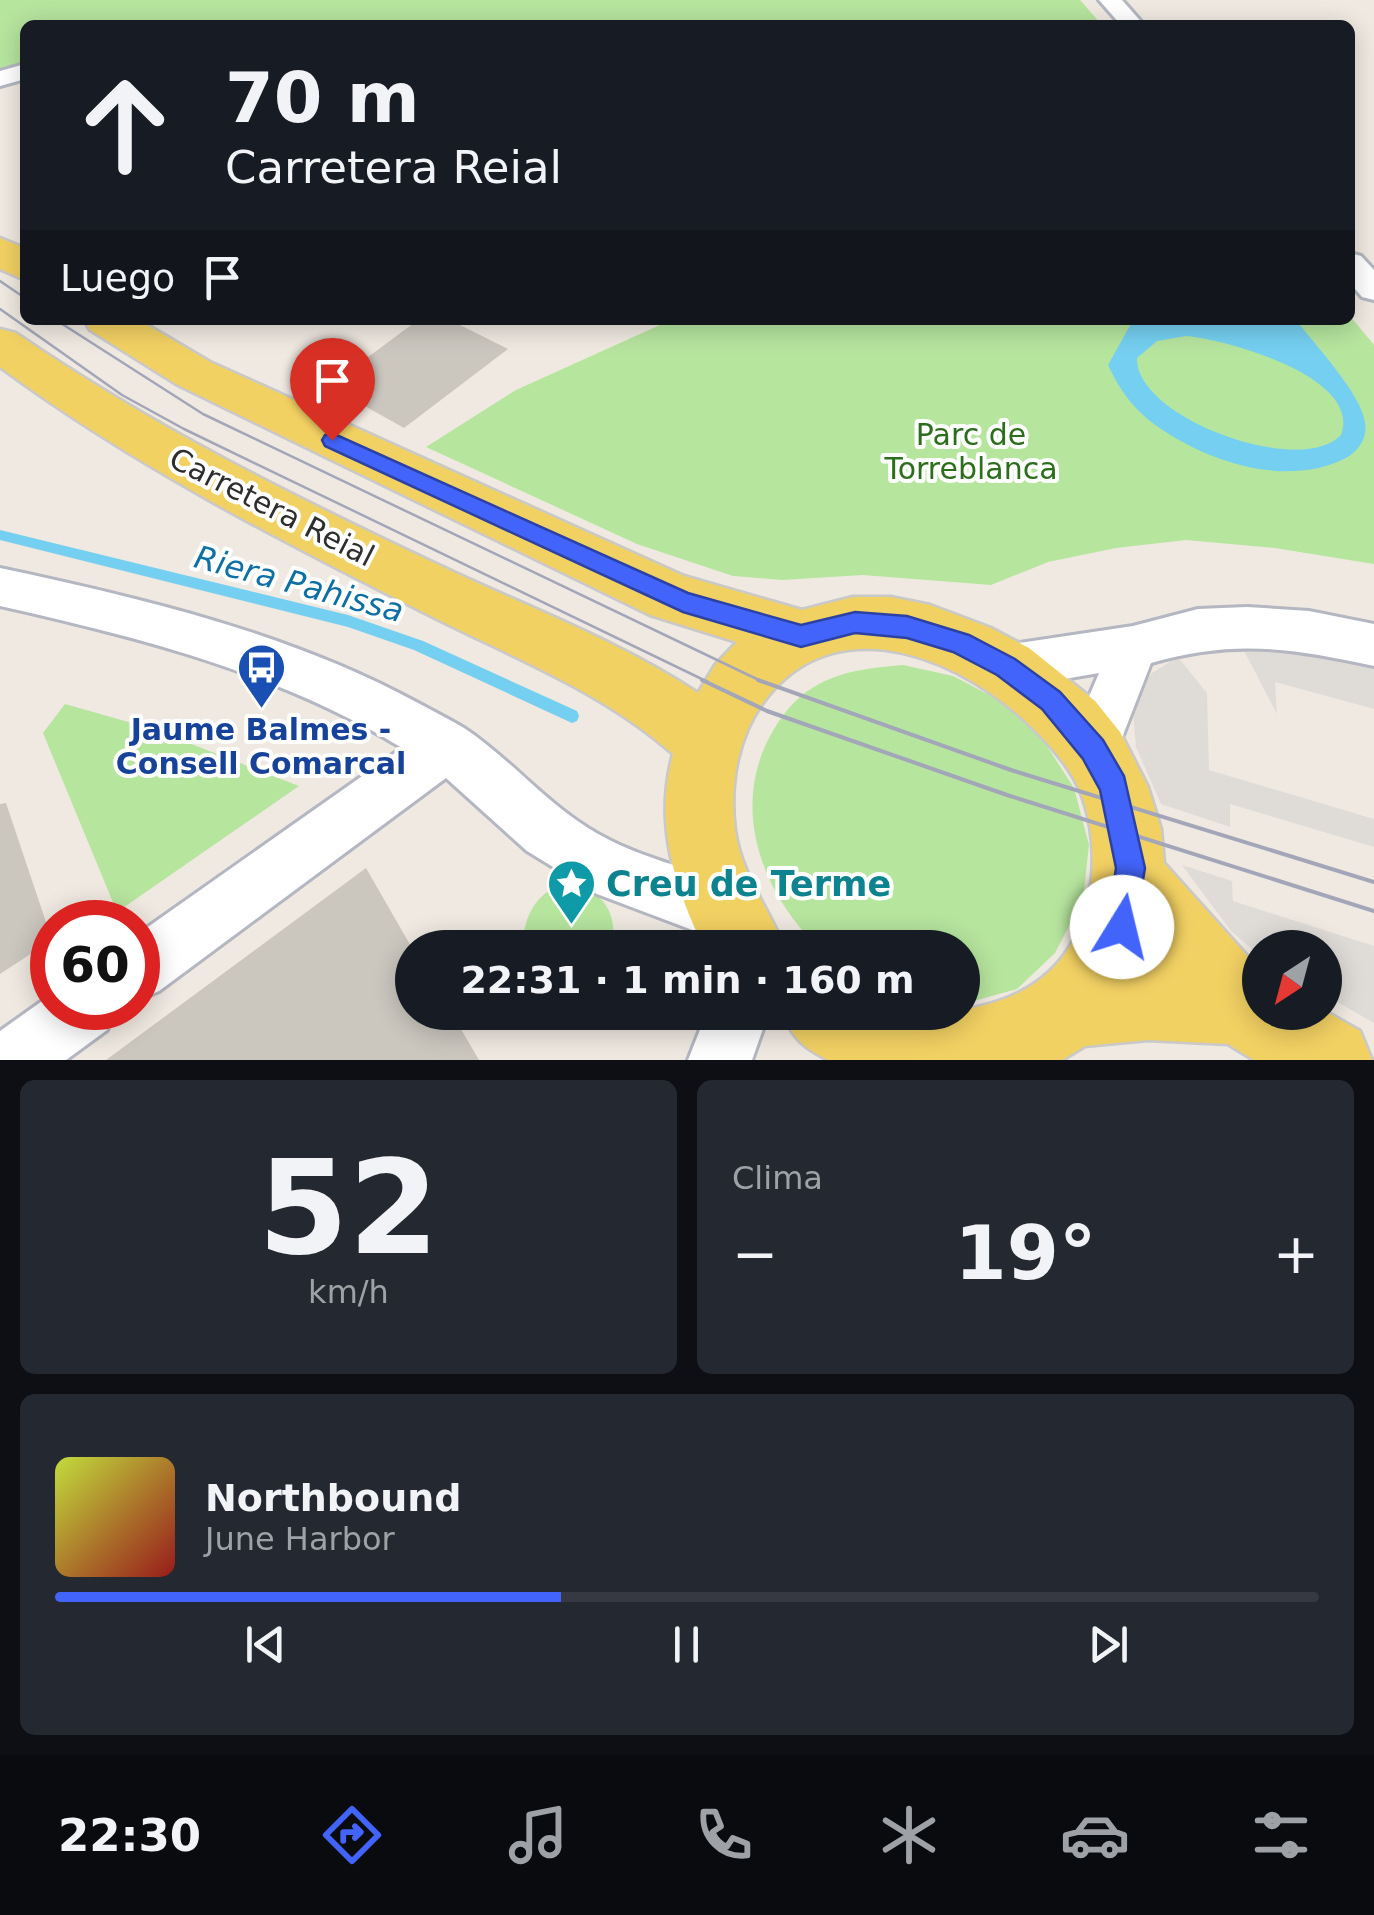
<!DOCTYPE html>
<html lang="es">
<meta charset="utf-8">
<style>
:root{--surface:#171b24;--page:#242831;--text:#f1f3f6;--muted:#9ea1a6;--line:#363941;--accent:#4264fb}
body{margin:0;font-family:"DejaVu Sans",sans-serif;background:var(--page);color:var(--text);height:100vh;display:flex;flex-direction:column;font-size:38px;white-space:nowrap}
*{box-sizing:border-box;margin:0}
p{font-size:32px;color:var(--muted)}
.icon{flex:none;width:55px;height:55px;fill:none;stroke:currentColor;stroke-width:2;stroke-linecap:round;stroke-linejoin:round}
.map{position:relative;height:1060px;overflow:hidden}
.panel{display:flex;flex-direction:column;gap:20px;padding:20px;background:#0d0f14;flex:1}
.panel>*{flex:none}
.guide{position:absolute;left:20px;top:20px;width:1335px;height:305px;border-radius:15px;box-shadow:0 5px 25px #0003;background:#171b24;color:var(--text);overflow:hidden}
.needle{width:65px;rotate:216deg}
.tools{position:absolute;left:1242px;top:930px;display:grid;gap:20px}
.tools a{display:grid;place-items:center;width:100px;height:100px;border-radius:50%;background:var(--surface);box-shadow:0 5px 25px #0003;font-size:50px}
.speed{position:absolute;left:30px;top:900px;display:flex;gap:20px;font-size:50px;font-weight:700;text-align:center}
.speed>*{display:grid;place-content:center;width:130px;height:130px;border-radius:50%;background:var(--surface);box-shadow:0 5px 25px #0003;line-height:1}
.speed .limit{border:15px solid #d22;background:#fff;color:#111}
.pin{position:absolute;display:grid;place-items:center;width:85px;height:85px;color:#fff;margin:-102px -42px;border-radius:50% 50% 50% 0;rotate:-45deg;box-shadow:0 0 10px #0007}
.pin .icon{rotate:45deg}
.me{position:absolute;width:110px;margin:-55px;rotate:9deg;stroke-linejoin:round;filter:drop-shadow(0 0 8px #0008)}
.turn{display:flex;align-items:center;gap:35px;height:210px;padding:0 40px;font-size:45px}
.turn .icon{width:130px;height:130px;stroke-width:2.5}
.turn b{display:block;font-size:70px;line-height:85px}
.then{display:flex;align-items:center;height:95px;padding:0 40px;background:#0003;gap:20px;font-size:38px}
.big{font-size:75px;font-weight:800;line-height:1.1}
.panel .card{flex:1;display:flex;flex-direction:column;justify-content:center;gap:15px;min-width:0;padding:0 35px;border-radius:15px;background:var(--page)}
.panel .dial{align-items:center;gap:0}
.dial b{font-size:130px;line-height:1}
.song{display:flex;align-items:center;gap:30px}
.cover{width:120px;height:120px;border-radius:15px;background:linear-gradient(135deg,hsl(70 70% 55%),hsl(0 70% 35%))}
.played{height:10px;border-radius:5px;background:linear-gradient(90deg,var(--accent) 40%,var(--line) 40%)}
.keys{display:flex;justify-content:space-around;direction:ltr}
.heat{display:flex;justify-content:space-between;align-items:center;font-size:55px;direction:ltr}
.panel .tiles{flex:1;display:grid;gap:20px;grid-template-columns:1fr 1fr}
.card:last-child{grid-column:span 2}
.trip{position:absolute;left:395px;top:930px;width:585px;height:100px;border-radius:50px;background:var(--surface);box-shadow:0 5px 25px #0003;font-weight:800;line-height:100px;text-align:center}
.menu{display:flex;height:160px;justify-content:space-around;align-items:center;background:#090b0e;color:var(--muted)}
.menu .icon{width:70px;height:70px}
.menu .active{color:var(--accent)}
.menu b{font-size:45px;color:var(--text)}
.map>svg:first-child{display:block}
.green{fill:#b6e59e}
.plaza{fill:#dfdcd8}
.water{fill:#75cff0;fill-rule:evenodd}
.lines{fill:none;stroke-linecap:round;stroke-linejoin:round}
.stream{fill:#75cff0;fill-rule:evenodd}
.building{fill:#cbc7bf}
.minor-casing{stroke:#b4b7c1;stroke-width:6}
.major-casing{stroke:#c9c9c9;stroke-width:5}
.minor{fill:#fff;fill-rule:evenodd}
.major{fill:#f2d163;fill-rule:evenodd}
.tram-far1{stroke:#a3a6b8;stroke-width:2.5}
.tram{stroke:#a3a6b8;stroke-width:4}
.route{fill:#4264fb;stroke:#2b41a3;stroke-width:2.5}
.labels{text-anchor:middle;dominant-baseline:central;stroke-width:8;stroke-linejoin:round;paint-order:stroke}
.park-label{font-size:30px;fill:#2c6e1b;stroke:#fff}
.street-label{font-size:30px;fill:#2e2e2e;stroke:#fff}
.transit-label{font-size:30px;font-weight:bold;fill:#164399;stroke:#fff}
.water-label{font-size:32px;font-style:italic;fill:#0d6fa3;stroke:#fff}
.near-culture-label{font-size:35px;font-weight:bold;fill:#0d838f;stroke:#fff;text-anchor:start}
</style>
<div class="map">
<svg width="1374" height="1060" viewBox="0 0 1374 1060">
<rect width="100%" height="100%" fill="#efe9e1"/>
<g class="green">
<path d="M0 0H1080L1102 25H25V67L0 76Z"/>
<path d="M1350 316 1374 345V564L1275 548 1186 540 1116 548 1048 562 991 585 863 575 782 580 733 576 637 544 426 447 516 390 671 320H1350Z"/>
<path d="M903 665 953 676 1001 701 1043 740 1074 788 1089 845 1083 899 1055 953 1017 989 963 1004 962 948 818 947C763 894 731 811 769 738 779 719 794 698 814 687 842 670 872 668 903 665Z"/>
<path d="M65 704 153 729 299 786 117 912 43 733Z"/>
<path d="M577 885C608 896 616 916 613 947L523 948C522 914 541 882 577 885Z"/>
</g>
<g class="plaza">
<path d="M1243 649 1320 654 1374 666V709L1275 682 1277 714Z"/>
<path d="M1178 657 1207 693 1209 770 1374 819V847L1230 804V827L1161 804 1136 747 1133 713 1143 684 1152 673Z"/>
<path d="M1182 865 1232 881 1233 901 1374 946V1023L1325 995V948H1260V956L1231 931Z"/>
</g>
<path class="water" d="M1133 320H1296C1315 345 1360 392 1365 422 1368 438 1358 452 1344 459 1286 487 1212 463 1161 429 1136 412 1121 393 1108 365ZM1186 336C1225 339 1363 377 1341 435 1301 478 1135 418 1137 358L1157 341Z"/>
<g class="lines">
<path class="stream" d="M0 530 348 615 423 641 577 711 579 716 577 721 572 723 414 650 348 627 0 540Z"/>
</g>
<g class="building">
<path d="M418 320H450L508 349 404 428 329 386Z"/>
<path d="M6 803 52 940 0 974V804Z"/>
<path d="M366 868 412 948V1012H451L479 1060H106Z"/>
</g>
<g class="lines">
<defs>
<g id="minor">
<path d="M1099 0H1122L1144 25H1121Z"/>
<path d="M25 64V79L0 86V71Z"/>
<path d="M1350 253 1361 256 1374 270V300L1362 297 1350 283Z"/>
<path d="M0 568C141 598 290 633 418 703 433 711 449 719 464 728 508 757 543 800 588 828 637 859 690 867 742 889L751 909 742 929 722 938 695 931 597 894 527 851 446 778 159 991 138 1000V934L402 748C280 673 138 637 0 606Z"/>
<path d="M1247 607 1309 611 1374 624V666C1292 648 1233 639 1151 663L1111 766 1093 774 1075 766 1067 749 1099 673 1006 689 989 682 982 667 989 652 1006 645 1133 626 1198 609Z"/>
<path d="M52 994V1008H115L107 1030 66 1060H0V1031Z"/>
<path d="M707 1012H769L752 1060H688Z"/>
</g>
<g id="major">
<path d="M0 238 25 248V280L0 269Z"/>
<path d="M84 320H139L210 362 684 576 802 610 853 597H891L930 605 991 628 1029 648 1095 701 1120 732 1148 787 1161 829 1164 863 1260 970V1012L1325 1011 1360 1031 1372 1060H1254L1228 1044 1148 1040 1085 1046 1062 1060H828C803 1047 793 1039 782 1012 902 1012 1066 1044 1091 885 1095 856 1092 823 1082 796 1073 770 1052 747 1034 729 966 661 843 606 769 695 738 732 729 783 735 830 741 874 768 907 785 948H704C674 885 654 823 673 754 602 691 512 657 429 615 281 541 133 465 0 367V329L16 333C151 426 296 498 445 568 530 608 619 641 698 693L715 665 737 642 650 615 176 384 90 330Z"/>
</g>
</defs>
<use href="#minor" class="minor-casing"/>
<use href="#major" class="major-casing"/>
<use href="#minor" class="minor"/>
<use href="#major" class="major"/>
<g class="tram-far1">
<path d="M0 281 25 298"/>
<path d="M0 309 122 395 184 429 708 682"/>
<path d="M56 320 203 414 763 682"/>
</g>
<g class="tram">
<path d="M702 680 767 711 1007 795 1374 911"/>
<path d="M758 680 1011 770 1374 882"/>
</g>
</g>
<path class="route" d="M332 433 688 593 801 625 855 612 907 616 969 635 1015 659 1060 692 1103 740 1124 776 1145 868 1133 938 1122 943 1111 938 1107 927 1116 868 1100 790 1083 759 1042 709 997 675 953 652 907 638 855 633 801 647 683 612 325 446 322 440 325 435Z"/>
<defs>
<symbol id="bus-pin" viewBox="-11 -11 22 30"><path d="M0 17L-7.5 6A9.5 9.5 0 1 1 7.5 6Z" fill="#1a4fb4" stroke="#fff"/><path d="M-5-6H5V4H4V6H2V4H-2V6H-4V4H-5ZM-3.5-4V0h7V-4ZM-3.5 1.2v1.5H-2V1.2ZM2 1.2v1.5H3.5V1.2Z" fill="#fff"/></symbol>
<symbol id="sight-pin" viewBox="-11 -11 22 30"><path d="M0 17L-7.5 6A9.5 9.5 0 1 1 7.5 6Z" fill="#0f9aa8" stroke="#fff"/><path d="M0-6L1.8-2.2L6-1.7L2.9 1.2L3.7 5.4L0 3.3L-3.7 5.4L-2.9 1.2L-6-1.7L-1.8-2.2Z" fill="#fff"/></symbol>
</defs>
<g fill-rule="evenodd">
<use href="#bus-pin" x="234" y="640" width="55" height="75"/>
<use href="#sight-pin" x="544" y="856" width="55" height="75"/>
</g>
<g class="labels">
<g class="park-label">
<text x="971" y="434">Parc de<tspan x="971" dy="34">Torreblanca</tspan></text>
</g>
<g class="street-label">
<text transform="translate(272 507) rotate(27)">Carretera Reial</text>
</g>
<g class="transit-label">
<text x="261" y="729">Jaume Balmes -<tspan x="261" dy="34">Consell Comarcal</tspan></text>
</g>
<g class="water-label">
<text transform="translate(299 584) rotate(15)">Riera Pahissa</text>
</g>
<g class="near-culture-label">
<text x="606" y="884">Creu de Terme</text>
</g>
</g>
</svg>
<div class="tools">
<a><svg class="needle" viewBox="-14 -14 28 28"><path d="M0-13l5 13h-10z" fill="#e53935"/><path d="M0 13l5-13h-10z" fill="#9ea1a6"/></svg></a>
</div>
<div class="speed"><div class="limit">60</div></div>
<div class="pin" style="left:332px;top:440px;background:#d93025"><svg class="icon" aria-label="arrive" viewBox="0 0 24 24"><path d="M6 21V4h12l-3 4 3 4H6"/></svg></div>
<svg class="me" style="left:1122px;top:927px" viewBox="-20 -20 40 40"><circle r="19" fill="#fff"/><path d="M0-13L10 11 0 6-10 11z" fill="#4264fb"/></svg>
<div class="trip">22:31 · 1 min · 160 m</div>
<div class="guide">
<div class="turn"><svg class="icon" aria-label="ahead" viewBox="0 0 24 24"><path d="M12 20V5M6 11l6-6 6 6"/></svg><div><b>70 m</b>Carretera Reial</div></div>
<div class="then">Luego<svg class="icon" aria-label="arrive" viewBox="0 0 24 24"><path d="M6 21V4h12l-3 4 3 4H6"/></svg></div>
</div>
</div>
<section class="panel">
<div class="tiles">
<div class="card dial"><b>52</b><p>km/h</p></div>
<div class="card"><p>Clima</p>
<div class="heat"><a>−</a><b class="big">19°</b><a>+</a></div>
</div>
<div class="card">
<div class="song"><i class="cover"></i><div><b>Northbound</b><p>June Harbor</p></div></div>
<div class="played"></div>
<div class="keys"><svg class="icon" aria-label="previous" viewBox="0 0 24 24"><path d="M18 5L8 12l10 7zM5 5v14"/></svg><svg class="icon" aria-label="pause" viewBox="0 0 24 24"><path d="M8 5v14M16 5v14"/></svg><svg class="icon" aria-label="next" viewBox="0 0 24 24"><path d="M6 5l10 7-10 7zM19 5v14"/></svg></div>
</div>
</div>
</section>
<nav class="menu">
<b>22:30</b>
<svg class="icon active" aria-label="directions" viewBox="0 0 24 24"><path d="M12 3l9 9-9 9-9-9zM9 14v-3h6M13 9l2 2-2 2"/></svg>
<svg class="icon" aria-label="music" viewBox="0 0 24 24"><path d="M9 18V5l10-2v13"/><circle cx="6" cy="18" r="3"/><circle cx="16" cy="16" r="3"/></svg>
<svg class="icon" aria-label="phone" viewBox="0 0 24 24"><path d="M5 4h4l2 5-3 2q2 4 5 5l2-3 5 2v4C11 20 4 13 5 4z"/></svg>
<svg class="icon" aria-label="climate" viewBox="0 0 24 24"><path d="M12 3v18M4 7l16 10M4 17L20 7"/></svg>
<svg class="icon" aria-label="car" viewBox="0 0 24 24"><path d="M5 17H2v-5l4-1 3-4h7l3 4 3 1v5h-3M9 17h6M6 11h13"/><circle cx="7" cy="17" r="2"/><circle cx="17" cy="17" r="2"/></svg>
<svg class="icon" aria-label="filters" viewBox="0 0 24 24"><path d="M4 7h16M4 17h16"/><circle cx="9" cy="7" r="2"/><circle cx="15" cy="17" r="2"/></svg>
</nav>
